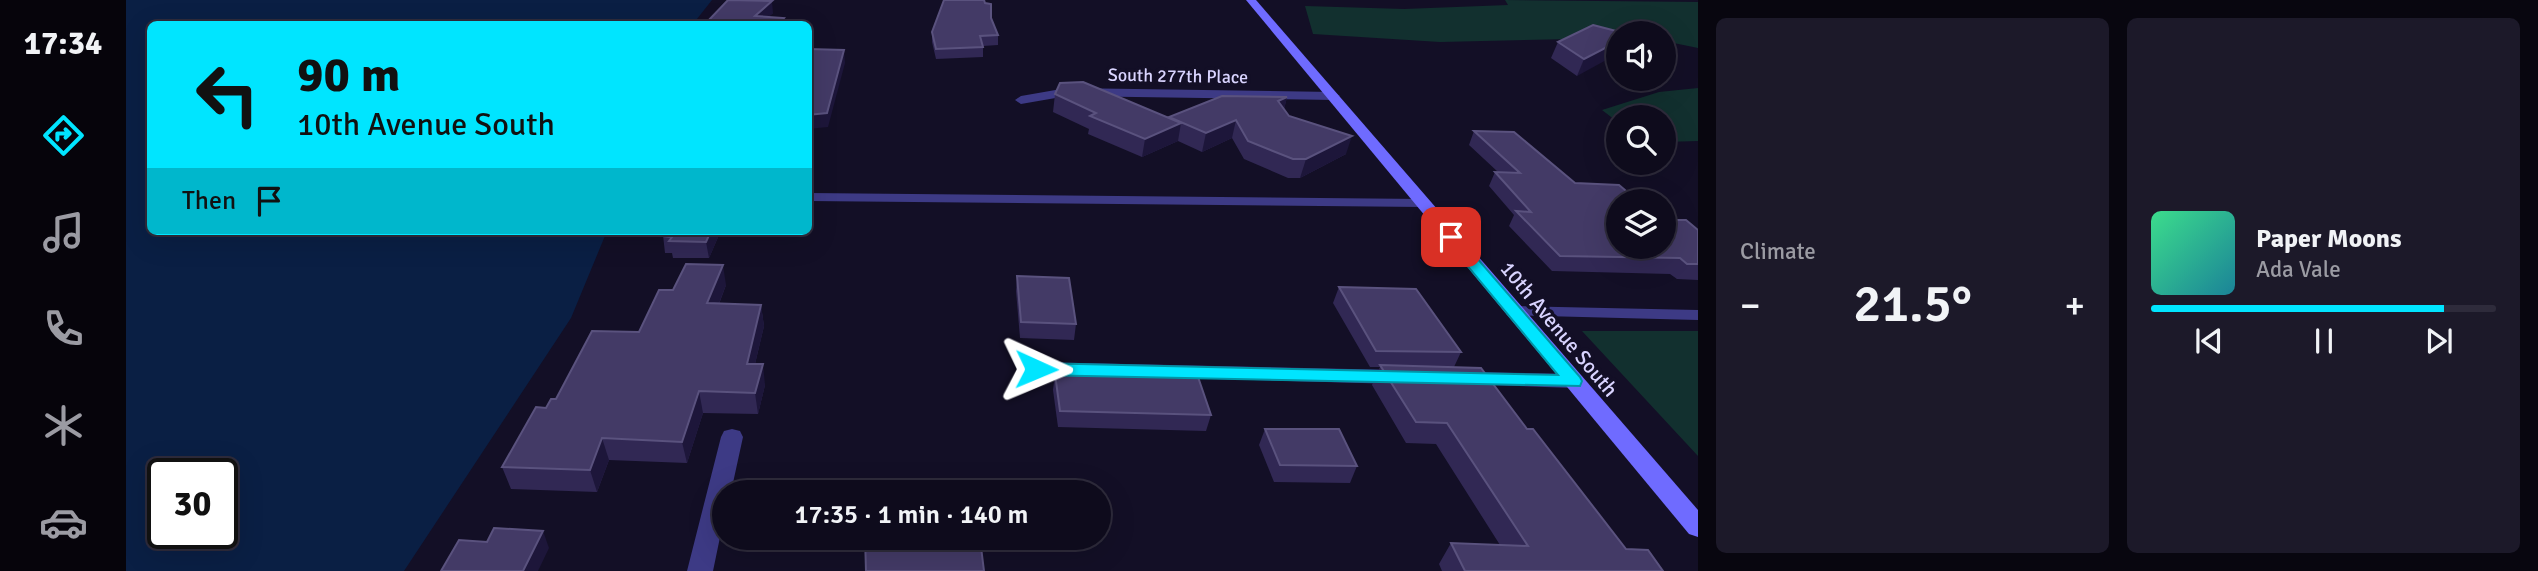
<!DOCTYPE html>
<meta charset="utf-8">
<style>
:root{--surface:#0e0b1c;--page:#1c1929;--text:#f1f3f6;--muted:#9b9ba3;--line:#2e2b3b;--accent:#00e5ff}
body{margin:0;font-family:Signika,sans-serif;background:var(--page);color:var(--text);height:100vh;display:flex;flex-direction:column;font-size:26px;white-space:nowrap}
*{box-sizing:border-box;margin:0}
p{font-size:23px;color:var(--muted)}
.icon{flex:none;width:38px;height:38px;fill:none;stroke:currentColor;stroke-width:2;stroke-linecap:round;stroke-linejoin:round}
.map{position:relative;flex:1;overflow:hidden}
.sheet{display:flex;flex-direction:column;gap:18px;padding:18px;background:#08060f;width:840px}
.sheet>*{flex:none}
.hud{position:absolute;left:21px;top:21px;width:665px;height:214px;border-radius:10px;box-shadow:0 7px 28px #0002,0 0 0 2px var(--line);background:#00e5ff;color:#111;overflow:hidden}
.tools{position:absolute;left:1480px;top:21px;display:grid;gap:14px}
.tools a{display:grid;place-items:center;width:70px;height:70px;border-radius:50%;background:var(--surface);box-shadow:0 7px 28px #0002,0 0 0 2px var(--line);font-size:35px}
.speed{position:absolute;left:21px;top:458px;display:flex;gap:14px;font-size:35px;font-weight:700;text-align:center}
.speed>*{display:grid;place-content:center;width:91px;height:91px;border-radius:50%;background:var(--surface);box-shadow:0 7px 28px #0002,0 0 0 2px var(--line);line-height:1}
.speed .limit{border:4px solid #111;border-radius:10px;background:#fff;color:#111}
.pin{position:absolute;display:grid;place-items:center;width:60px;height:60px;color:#fff;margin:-30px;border-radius:14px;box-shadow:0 4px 10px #0006}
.me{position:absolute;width:77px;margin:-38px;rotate:91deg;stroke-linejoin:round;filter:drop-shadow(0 0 5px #0008)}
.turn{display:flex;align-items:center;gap:24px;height:147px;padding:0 35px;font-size:32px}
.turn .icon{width:91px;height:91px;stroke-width:2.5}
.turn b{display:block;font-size:49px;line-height:60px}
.then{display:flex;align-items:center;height:66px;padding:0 35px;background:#0003;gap:14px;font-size:26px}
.big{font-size:52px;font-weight:600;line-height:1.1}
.sheet .tile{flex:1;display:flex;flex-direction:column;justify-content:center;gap:10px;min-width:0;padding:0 24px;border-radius:10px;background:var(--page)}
.song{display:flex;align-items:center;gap:21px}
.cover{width:84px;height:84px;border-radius:10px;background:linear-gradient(135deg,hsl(150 70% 55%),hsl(190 70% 35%))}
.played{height:7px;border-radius:4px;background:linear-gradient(90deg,var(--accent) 85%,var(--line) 85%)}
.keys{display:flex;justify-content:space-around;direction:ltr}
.heat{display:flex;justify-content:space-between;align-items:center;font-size:38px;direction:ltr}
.sheet .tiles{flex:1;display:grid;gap:18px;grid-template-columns:repeat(2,1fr)}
.trip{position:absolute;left:586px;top:480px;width:399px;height:70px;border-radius:35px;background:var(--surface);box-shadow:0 7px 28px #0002,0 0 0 2px var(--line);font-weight:600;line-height:70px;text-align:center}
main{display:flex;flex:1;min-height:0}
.tab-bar{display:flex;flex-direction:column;width:126px;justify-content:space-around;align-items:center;background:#06040b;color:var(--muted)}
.tab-bar .icon{width:49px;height:49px}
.tab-bar .on{color:var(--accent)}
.tab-bar b{font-size:32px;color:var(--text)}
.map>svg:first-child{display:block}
.green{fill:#12302f}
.water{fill:#0a1f44;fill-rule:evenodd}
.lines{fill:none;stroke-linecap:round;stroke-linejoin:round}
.lane{fill:#3d3a85;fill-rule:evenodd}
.street{fill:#3d3a85;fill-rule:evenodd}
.secondary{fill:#6f6bff;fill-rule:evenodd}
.wall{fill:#312854}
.shaded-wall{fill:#1d163a}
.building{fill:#433a66;stroke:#5a527e;stroke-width:2}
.route{fill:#00e5ff;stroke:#0095a6;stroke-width:2}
.labels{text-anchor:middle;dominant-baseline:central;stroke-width:7;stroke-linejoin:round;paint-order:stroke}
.far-street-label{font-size:18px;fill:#d9d4ff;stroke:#130f26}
.street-label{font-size:21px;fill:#d9d4ff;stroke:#130f26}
</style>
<main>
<nav class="tab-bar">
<b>17:34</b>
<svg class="icon on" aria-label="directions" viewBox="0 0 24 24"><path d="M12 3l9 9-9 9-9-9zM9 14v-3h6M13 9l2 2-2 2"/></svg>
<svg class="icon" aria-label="music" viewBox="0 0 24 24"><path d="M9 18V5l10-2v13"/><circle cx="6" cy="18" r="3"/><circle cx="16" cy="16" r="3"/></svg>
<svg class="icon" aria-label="phone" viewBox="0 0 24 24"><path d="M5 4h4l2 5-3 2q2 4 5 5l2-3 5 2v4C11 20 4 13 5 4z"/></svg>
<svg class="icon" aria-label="climate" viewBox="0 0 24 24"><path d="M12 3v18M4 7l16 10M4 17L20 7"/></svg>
<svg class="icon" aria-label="car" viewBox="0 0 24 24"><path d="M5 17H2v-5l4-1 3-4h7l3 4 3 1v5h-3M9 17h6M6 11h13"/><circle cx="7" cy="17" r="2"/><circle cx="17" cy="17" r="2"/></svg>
</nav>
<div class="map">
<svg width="1572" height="571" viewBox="0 0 1572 571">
<rect width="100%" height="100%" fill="#130f26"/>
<g class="green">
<path d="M1379 0 1572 2V48L1538 41V33H1493V38L1314 42 1187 34 1179 6 1278 9 1382 5Z"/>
<path d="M1572 88V141L1538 142V117H1493V123L1476 110 1533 92Z"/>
<path d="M1456 331H1572V456Z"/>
</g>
<path class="water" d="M0 0H586L567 24H24V231H481L445 318 278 571H0ZM37 474H96V534H37Z"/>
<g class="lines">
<g class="lane">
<path d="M682 193 1297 199 1304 203 1297 207 682 201Z"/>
<path d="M1387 306 1572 310V320L1381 315 1379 311 1381 307Z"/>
</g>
<g class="street">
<path d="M941 88 1208 92 1214 96 1208 100 941 96 895 104 889 100 895 96Z"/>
<path d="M910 362 1272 370 1279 372 1282 377 1279 382 1272 384 903 374 900 369 903 364Z"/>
<path d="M1342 372 1447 374 1454 376 1457 381 1454 386 1447 388 1335 384 1332 379 1335 374Z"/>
<path d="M606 429 614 431 617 437 605 492H598V518L587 571H561L595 437 598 431Z"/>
</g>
<path class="secondary" d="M1120 0H1130L1572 510V537L1563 534Z"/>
</g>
<g class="wall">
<path d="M859 3 872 35V45L857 46V57L810 59 806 42V32Z"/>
<path d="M647 13 642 17 659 24H583L582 21Z"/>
<path d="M1498 33 1451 76 1425 58 1432 42Z"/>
<path d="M929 94 1043 118 1161 97 1158 109 1163 116 1220 154 1174 178H1162L1118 159 1106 138 1076 152 1052 141 1016 157 962 134 963 129 927 112Z"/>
<path d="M1348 131 1493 247 1572 230V280L1551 279 1544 274 1426 271 1383 226 1388 215 1363 186 1369 172H1372L1343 145Z"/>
<path d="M517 231H598L597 236 593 235 583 258H547L546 253H539L537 235H518Z"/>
<path d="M891 276 950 324 948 340 894 338 890 291Z"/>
<path d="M600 285 593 304 635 305 638 326 629 364 639 385 632 414 577 413 561 463 483 460 471 492 385 489 376 467 420 408 513 332Z"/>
<path d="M1213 287 1335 352 1328 367 1401 429 1500 549 1537 571H1316L1313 564 1325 543 1374 545 1310 444 1280 443 1246 385 1254 367H1244L1207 303Z"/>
<path d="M929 374 1085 415 1080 431 932 427 927 390Z"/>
<path d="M1139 429 1231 466 1224 483 1148 482 1133 445Z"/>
</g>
<g class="shaded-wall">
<path d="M646 1 647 13 635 24 629 16Z"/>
<path d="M1493 41V53L1451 76 1458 59Z"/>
<path d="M718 50 719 63 702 127 682 129V115Z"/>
<path d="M1161 97 1157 114 1152 101Z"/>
<path d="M1110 120 1106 138 1076 152 1080 133Z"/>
<path d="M1055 123 1052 141 1016 157 1019 139Z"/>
<path d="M1226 136 1220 154 1174 178 1180 159Z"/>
<path d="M585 231H592L593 235 583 258 580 242Z"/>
<path d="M597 265 600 285 585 324 581 303Z"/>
<path d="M635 305 638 326 624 385 621 364Z"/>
<path d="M637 364 639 385 632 414 629 393Z"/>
<path d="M573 391 577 413 561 463 556 442Z"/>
<path d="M476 438 483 460 471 492 464 470Z"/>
<path d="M417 531 423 548 412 571H397Z"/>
</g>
<g class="building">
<path d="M602 0 646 1 629 16 658 18 653 24H617L616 23 582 21Z"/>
<path d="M818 0H858L859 3 865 4V18L872 35 854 36 857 47 810 49 806 32Z"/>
<path d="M1467 25 1498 33H1493V41L1458 59 1432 42Z"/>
<path d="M682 49 718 50 701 113 682 115Z"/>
<path d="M957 82 1055 123 1019 139 964 116 970 113 929 94 934 83Z"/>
<path d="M1096 96 1161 97 1152 101 1163 116 1226 136 1180 159H1167L1122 141 1110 120 1080 133 1043 117Z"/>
<path d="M1348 131 1388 132 1449 183 1493 185 1512 201H1493V247H1538V220H1560L1572 230V264H1561L1554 258 1434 256 1390 211 1405 212 1369 172 1394 173Z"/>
<path d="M539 231H585L580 242 543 241 546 237 536 236Z"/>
<path d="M560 264 597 265 581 303 635 305 621 364H637L629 393 573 391 556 442 476 438 464 470 376 467 410 407 420 408 425 399H430L466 331 513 332 533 290H547Z"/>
<path d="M891 276 943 278 950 324 895 322Z"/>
<path d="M1213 287 1290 289 1335 352 1250 351Z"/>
<path d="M1254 365 1355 368 1401 429H1407L1500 549 1522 550 1537 571H1339L1325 543 1402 546 1321 423 1290 422Z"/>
<path d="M929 374 1072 377 1085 415 934 411Z"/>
<path d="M1139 429H1213L1231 466 1154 465Z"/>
<path d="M368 528 417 531 397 571H315L333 540 361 542Z"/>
<path d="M739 537H836L837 540 854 539 858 571H740Z"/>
</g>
<path class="route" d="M1325 233 1330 234 1454 377 1456 381 1454 386 910 375 901 369 910 363 1432 375 1320 240 1318 237Z"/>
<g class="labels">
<g class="far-street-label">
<text transform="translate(1052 76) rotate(1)">South 277th Place</text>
</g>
<g class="street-label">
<text transform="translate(1433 329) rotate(50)">10th Avenue South</text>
</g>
</g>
</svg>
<div class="tools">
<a><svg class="icon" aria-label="sound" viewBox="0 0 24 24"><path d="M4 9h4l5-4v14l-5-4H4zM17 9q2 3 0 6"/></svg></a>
<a><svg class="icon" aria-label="search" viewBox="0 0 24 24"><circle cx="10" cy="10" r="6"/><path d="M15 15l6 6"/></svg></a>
<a><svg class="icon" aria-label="layers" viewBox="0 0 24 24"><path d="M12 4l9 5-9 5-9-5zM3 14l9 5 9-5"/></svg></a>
</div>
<div class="speed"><div class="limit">30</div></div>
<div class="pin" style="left:1325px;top:237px;background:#d93025"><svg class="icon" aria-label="arrive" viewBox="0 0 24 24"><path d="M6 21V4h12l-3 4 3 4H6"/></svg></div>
<svg class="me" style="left:910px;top:369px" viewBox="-20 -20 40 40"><path d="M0-17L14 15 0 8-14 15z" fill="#00e5ff" stroke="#fff" stroke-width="4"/></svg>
<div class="trip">17:35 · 1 min · 140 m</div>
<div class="hud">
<div class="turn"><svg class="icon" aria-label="left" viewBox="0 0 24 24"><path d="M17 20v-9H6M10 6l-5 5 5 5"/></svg><div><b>90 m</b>10th Avenue South</div></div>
<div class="then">Then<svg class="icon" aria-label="arrive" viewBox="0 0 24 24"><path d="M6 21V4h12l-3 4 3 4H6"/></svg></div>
</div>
</div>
<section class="sheet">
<div class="tiles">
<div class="tile"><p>Climate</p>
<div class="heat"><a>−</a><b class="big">21.5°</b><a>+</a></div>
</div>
<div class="tile">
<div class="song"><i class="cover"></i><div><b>Paper Moons</b><p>Ada Vale</p></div></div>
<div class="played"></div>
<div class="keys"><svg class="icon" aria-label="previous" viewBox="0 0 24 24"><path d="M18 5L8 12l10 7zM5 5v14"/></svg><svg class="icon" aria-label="pause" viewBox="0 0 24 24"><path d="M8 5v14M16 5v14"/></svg><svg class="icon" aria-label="next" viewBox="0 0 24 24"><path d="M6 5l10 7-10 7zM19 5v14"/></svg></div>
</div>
</div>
</section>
</main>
